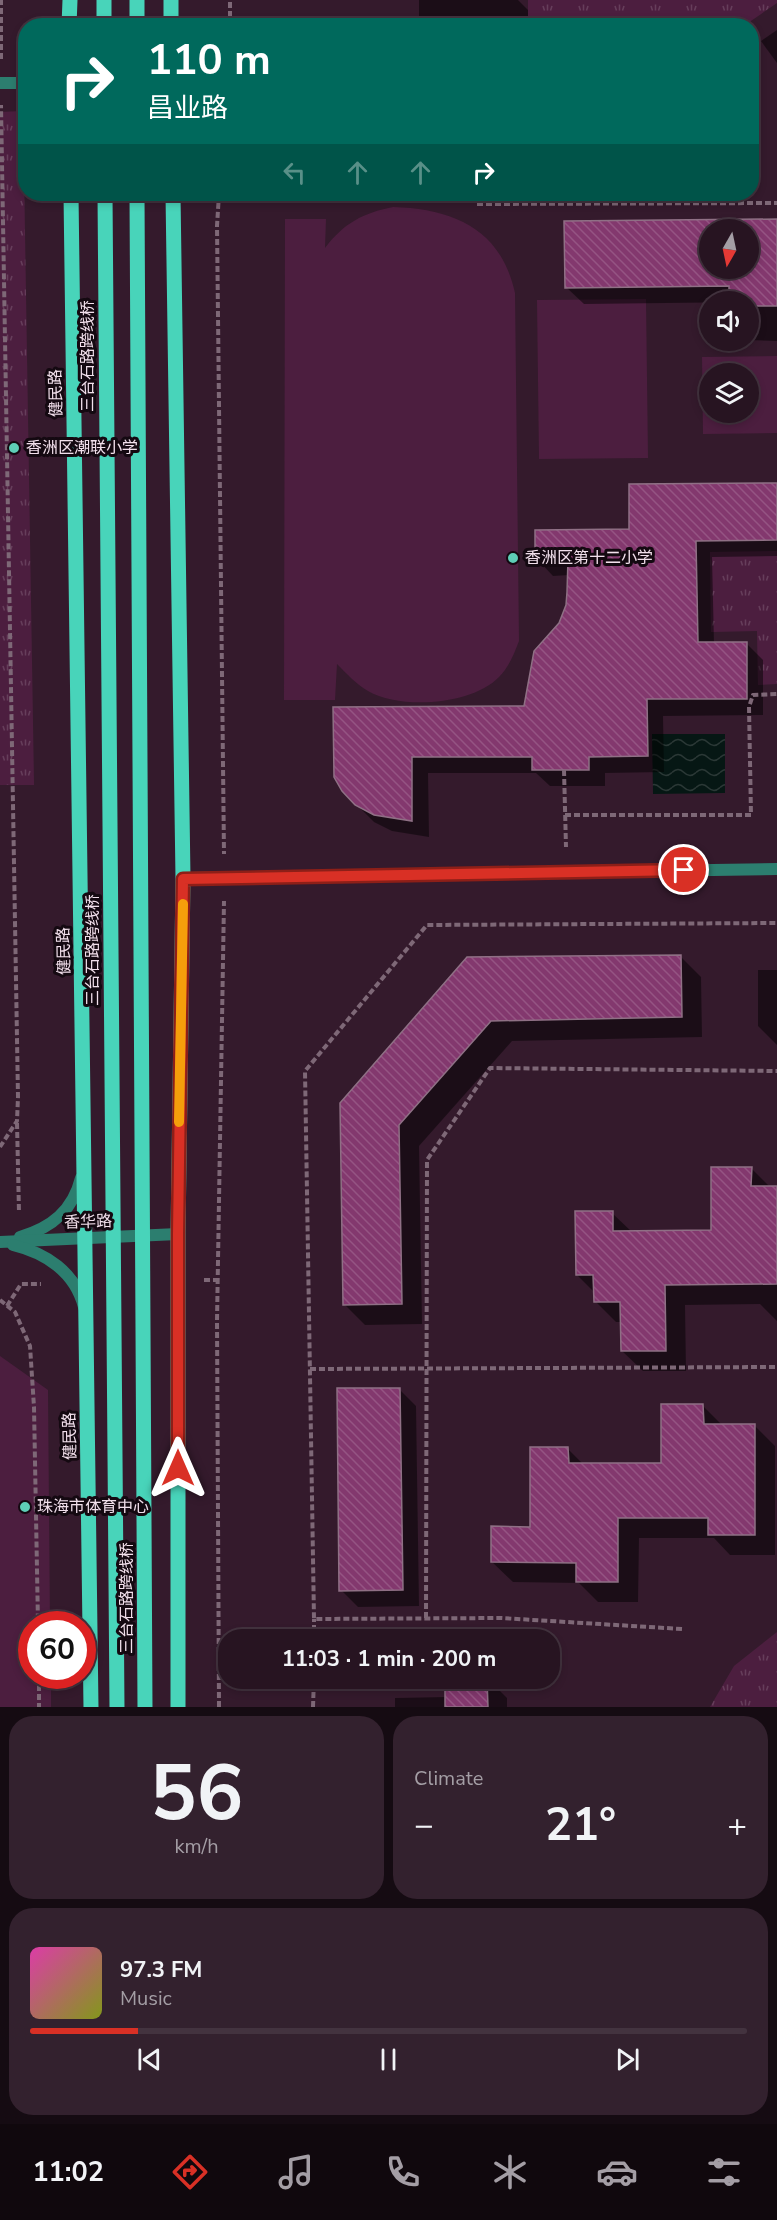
<!DOCTYPE html>
<meta charset="utf-8">
<style>
:root{--surface:#271421;--page:#33212e;--text:#f1f3f6;--muted:#a49ea5;--line:#43333f;--accent:#d93025}
body{margin:0;font-family:"Nunito Sans","Noto Sans SC",sans-serif;background:var(--page);color:var(--text);height:100vh;display:flex;flex-direction:column;font-size:22px;white-space:nowrap}
*{box-sizing:border-box;margin:0}
p{font-size:20px;color:var(--muted)}
.icon{flex:none;width:33px;height:33px;fill:none;stroke:currentColor;stroke-width:2;stroke-linecap:round;stroke-linejoin:round}
.map{position:relative;height:1707px;overflow:hidden}
.details{display:flex;flex-direction:column;gap:9px;padding:9px;background:#150b12;flex:1}
.details>*{flex:none}
.top-card{position:absolute;left:18px;top:18px;width:741px;height:183px;border-radius:24px;box-shadow:0 3px 9px #0003,0 0 0 2px var(--line);background:#00695c;color:#fff;overflow:hidden}
.needle{width:39px;rotate:189deg}
.controls{position:absolute;left:699px;top:219px;display:grid;gap:12px}
.controls a{display:grid;place-items:center;width:60px;height:60px;border-radius:50%;background:var(--surface);box-shadow:0 3px 9px #0003,0 0 0 2px var(--line);font-size:30px}
.speed{position:absolute;left:18px;top:1611px;display:flex;gap:12px;font-size:30px;font-weight:700;text-align:center}
.speed>*{display:grid;place-content:center;width:78px;height:78px;border-radius:50%;background:var(--surface);box-shadow:0 3px 9px #0003,0 0 0 2px var(--line);line-height:1}
.speed .limit{border:9px solid #d22;background:#fff;color:#111}
.pin{position:absolute;display:grid;place-items:center;width:51px;height:51px;color:#fff;margin:-26px;border:3px solid #fff;border-radius:50%;box-shadow:0 2px 6px #0007}
.me{position:absolute;width:66px;margin:-33px;rotate:0deg;stroke-linejoin:round;filter:drop-shadow(0 0 4px #0008)}
.turn{display:flex;align-items:center;gap:21px;height:126px;padding:0 30px;font-size:27px}
.turn .icon{width:78px;height:78px;stroke-width:2.5}
.turn b{display:block;font-size:42px;line-height:51px}
.lanes{display:flex;align-items:center;height:57px;padding:0 30px;background:#0003;justify-content:center;gap:30px;direction:ltr}
.lanes .off{opacity:.35}
.big{font-size:45px;font-weight:700;line-height:1.1}
.details .tile{flex:1;display:flex;flex-direction:column;justify-content:center;gap:9px;min-width:0;padding:0 21px;border-radius:24px;background:var(--page)}
.details .dial{align-items:center;gap:0}
.dial b{font-size:78px;line-height:1}
.song{display:flex;align-items:center;gap:18px}
.cover{width:72px;height:72px;border-radius:9px;background:linear-gradient(135deg,hsl(320 70% 55%),hsl(70 70% 35%))}
.played{height:6px;border-radius:3px;background:linear-gradient(90deg,var(--accent) 15%,var(--line) 15%)}
.keys{display:flex;justify-content:space-around;direction:ltr}
.heat{display:flex;justify-content:space-between;align-items:center;font-size:33px;direction:ltr}
.details .tiles{flex:1;display:grid;gap:9px;grid-template-columns:1fr 1fr}
.tile:last-child{grid-column:span 2}
.trip{position:absolute;left:218px;top:1629px;width:342px;height:60px;border-radius:24px;background:var(--surface);box-shadow:0 3px 9px #0003,0 0 0 2px var(--line);font-weight:700;line-height:60px;text-align:center}
.tab-bar{display:flex;height:96px;justify-content:space-around;align-items:center;background:#10080d;color:var(--muted)}
.tab-bar .icon{width:42px;height:42px}
.tab-bar .current{color:var(--accent)}
.tab-bar b{font-size:27px;color:var(--text)}
.map>svg:first-child{display:block}
.grass{fill:url(#grass-tufts)}
.park{fill:#4c1e3f;fill-rule:evenodd}
.water{fill:url(#water-waves)}
.shadow{fill:#0007;fill-rule:evenodd}
.building{fill:url(#building-back-hatch);stroke:#8f7085;stroke-width:1.5;fill-rule:evenodd}
.lines{fill:none;stroke-linecap:round;stroke-linejoin:round}
.path{stroke:#7e6877;stroke-width:4;stroke-dasharray:6 3;stroke-linecap:butt}
.minor{stroke:#2c7e6f;stroke-width:12}
.tertiary{stroke:#2c7e6f;stroke-width:12}
.primary{stroke:#48d4ba;stroke-width:15}
.primary-bridge{stroke:#48d4ba;stroke-width:15}
.route-casing{stroke:#8d1f18;stroke-width:15}
.route{stroke:#d93025;stroke-width:10}
.slow{stroke:#f59e0b;stroke-width:10}
.poi-dot{fill:#5eceb7;stroke:#140911;stroke-width:2}
.labels{text-anchor:middle;dominant-baseline:central;stroke-width:6;stroke-linejoin:round;paint-order:stroke}
.street-label{font-size:16px;fill:#f2e0ec;stroke:#140911}
.poi-label{font-size:16px;fill:#f2e0ec;stroke:#140911;text-anchor:start}
</style>
<div class="map">
<svg width="777" height="1707" viewBox="0 0 777 1707">
<defs>
<pattern id="grass-tufts" width="24" height="20" patternUnits="userSpaceOnUse" patternTransform="scale(1.5)"><rect width="24" height="20" fill="#4c1e3f"/><path d="M3 7l-1-3M5 7V3M7 7l1-3M15 17l-1-3M17 17v-4M19 17l1-3" fill="none" stroke="#663e5b"/></pattern>
<pattern id="water-waves" width="16" height="10" patternUnits="userSpaceOnUse" patternTransform="scale(1.5)"><rect width="16" height="10" fill="#061714"/><path d="M0 5q4-4 8 0t8 0" fill="none" stroke="#2b3836"/></pattern>
<pattern id="building-back-hatch" width="6" height="6" patternUnits="userSpaceOnUse" patternTransform="scale(1.5)"><rect width="6" height="6" fill="#83386e"/><path d="M-1 5l2 2M0 0l6 6M5-1l2 2" fill="none" stroke="#955483"/></pattern>
</defs>
<rect width="100%" height="100%" fill="#341a2c"/>
<g class="grass">
<path d="M528 0H777V3L745 25 614 26 613 18H528Z"/>
<path d="M23 111 34 785H0V112Z"/>
<path d="M777 551V684L758 685 757 631 711 632 710 552Z"/>
<path d="M777 1632V1707H710L734 1666Z"/>
</g>
<g class="park">
<path d="M393 207C454 209 501 229 515 293L519 641C514 654 509 667 499 677 472 705 401 710 368 691 356 684 347 674 337 664L335 700H284L285 219H326L325 248C344 223 363 213 393 207Z"/>
<path d="M646 299 648 458 539 459 537 300Z"/>
<path d="M777 356V433L703 434 702 357ZM710 374H748V412H710Z"/>
<path d="M0 1356 48 1390 50 1624H32V1676H51V1707H0Z"/>
</g>
<path class="water" d="M652 734H725V793L653 794Z"/>
<g class="shadow">
<path d="M419 0H518L528 10V26H419Z"/>
<path d="M777 30V63L761 41Z"/>
<path d="M777 220V341L746 340H748V302L584 304 567 288 566 223ZM710 230H748V268H710Z"/>
<path d="M777 484V556L712 557 714 644H747L763 660V715L663 716 664 772 605 773V786H550L536 773H428L429 837 392 831 374 822 356 804 336 776 526 707 568 605 569 575 553 576 537 559Z"/>
<path d="M681 957 701 977 702 1037 512 1041 419 1146 422 1324 365 1325 344 1304 341 1103 468 958Z"/>
<path d="M758 970H777V1045L758 1026Z"/>
<path d="M751 1168 770 1187H777V1321L760 1304 685 1305 686 1371H643L622 1351V1322H616L595 1301V1293L577 1275 612 1213 632 1232 713 1231Z"/>
<path d="M399 1389 416 1406 419 1606 358 1607 341 1590Z"/>
<path d="M703 1406 722 1425H754L775 1446V1555H730L714 1538H639L638 1602H598L579 1583 513 1582 492 1562 532 1528 568 1449 583 1464 663 1465Z"/>
<path d="M446 1678H487L507 1698V1707H395V1698L446 1697Z"/>
</g>
<g class="building">
<path d="M777 219V306H748V302H729V286L565 288 564 221ZM710 230H748V268H710Z"/>
<path d="M777 483V540L696 541 698 642H747V699H647L648 756 589 757V770H532V757H412V821L374 815 355 805 342 791 334 777 333 707 524 706 534 651 559 623 566 605 567 592 568 559H535V530L629 529V484Z"/>
<path d="M681 955 682 1017 491 1021 399 1125 402 1304 343 1305 340 1103 467 957Z"/>
<path d="M711 1167H752L751 1186H777V1284L665 1285 666 1351H621L620 1302H594L593 1275H576L575 1211H613V1231L711 1230Z"/>
<path d="M337 1388H400L403 1590 339 1591Z"/>
<path d="M661 1404H703L704 1424H755V1535H708V1518H618V1582H576V1563L491 1562V1526L530 1527V1447H568L569 1463H661Z"/>
<path d="M445 1678H487L488 1707H445Z"/>
</g>
<g class="lines">
<g class="path">
<path d="M230 26V0"/>
<path d="M1 59V0"/>
<path d="M219 194 217 226 224 854"/>
<path d="M477 204 777 203"/>
<path d="M564 770 566 847"/>
<path d="M565 815H751L749 707 753 695 777 694"/>
<path d="M17 1123 19 1212"/>
<path d="M0 1147 17 1121 18 1097 1 105"/>
<path d="M204 1280H218"/>
<path d="M0 1300 15 1312 30 1346 34 1407 38 1624"/>
<path d="M7 1306 21 1284H41"/>
<path d="M310 1369 777 1367"/>
<path d="M426 1618 427 1160 490 1068 777 1071"/>
<path d="M682 1629 501 1618 314 1619 305 1071 427 925 777 923"/>
<path d="M314 1640V1619"/>
<path d="M39 1676V1707"/>
<path d="M219 1707 217 1321 224 901"/>
<path d="M313 1707 314 1678"/>
</g>
<g class="minor">
<path d="M0 83H26"/>
<path d="M183 878 777 869"/>
</g>
<g class="tertiary">
<path d="M20 1237C51 1228 73 1211 81 1178"/>
<path d="M0 1242 178 1234"/>
<path d="M13 1245C46 1253 75 1272 84 1307"/>
</g>
<g class="primary">
<path d="M104 0V26"/>
<path d="M137 0V26"/>
<path d="M171 0V26"/>
<path d="M69 26 70 0"/>
<path d="M71 194 91 1707"/>
<path d="M173 194 183 878 178 1234V1707"/>
</g>
<g class="primary-bridge">
<path d="M105 194 117 1707"/>
<path d="M137 194 145 1707"/>
</g>
</g>
<g class="lines">
<defs>
<path id="route" d="M178 1468V1234L183 879 684 870"/>
</defs>
<use href="#route" class="route-casing"/>
<use href="#route" class="route"/>
<path class="slow" d="M179 1122 183 904"/>
</g>
<g class="poi-dot">
<circle cx="14" cy="448" r="6"/>
<circle cx="513" cy="558" r="6"/>
<circle cx="25" cy="1507" r="6"/>
</g>
<g class="labels">
<g class="street-label">
<text transform="translate(88 356) rotate(-90)">三台石路跨线桥</text>
<text transform="translate(56 393) rotate(-91)">健民路</text>
<text transform="translate(93 950) rotate(-90)">三台石路跨线桥</text>
<text transform="translate(64 951) rotate(-91)">健民路</text>
<text transform="translate(88 1222) rotate(-2)">香华路</text>
<text transform="translate(70 1436) rotate(-91)">健民路</text>
<text transform="translate(127 1598) rotate(-90)">三台石路跨线桥</text>
</g>
<g class="poi-label">
<text x="26" y="448">香洲区潮联小学</text>
<text x="525" y="558">香洲区第十二小学</text>
<text x="37" y="1507">珠海市体育中心</text>
</g>
</g>
</svg>
<div class="controls">
<a><svg class="needle" viewBox="-14 -14 28 28"><path d="M0-13l5 13h-10z" fill="#e53935"/><path d="M0 13l5-13h-10z" fill="#a49ea5"/></svg></a>
<a><svg class="icon" aria-label="sound" viewBox="0 0 24 24"><path d="M4 9h4l5-4v14l-5-4H4zM17 9q2 3 0 6"/></svg></a>
<a><svg class="icon" aria-label="layers" viewBox="0 0 24 24"><path d="M12 4l9 5-9 5-9-5zM3 14l9 5 9-5"/></svg></a>
</div>
<div class="speed"><div class="limit">60</div></div>
<div class="pin" style="left:684px;top:870px;background:#d93025"><svg class="icon" aria-label="arrive" viewBox="0 0 24 24"><path d="M6 21V4h12l-3 4 3 4H6"/></svg></div>
<svg class="me" style="left:178px;top:1468px" viewBox="-20 -20 40 40"><path d="M0-17L14 15 0 8-14 15z" fill="#d93025" stroke="#fff" stroke-width="4"/></svg>
<div class="trip">11:03 · 1 min · 200 m</div>
<div class="top-card">
<div class="turn"><svg class="icon" aria-label="right" viewBox="0 0 24 24"><path d="M7 20v-9h11M14 6l5 5-5 5"/></svg><div><b>110 m</b>昌业路</div></div>
<div class="lanes"><svg class="icon off" aria-label="left" viewBox="0 0 24 24"><path d="M17 20v-9H6M10 6l-5 5 5 5"/></svg><svg class="icon off" aria-label="ahead" viewBox="0 0 24 24"><path d="M12 20V5M6 11l6-6 6 6"/></svg><svg class="icon off" aria-label="ahead" viewBox="0 0 24 24"><path d="M12 20V5M6 11l6-6 6 6"/></svg><svg class="icon" aria-label="right" viewBox="0 0 24 24"><path d="M7 20v-9h11M14 6l5 5-5 5"/></svg></div>
</div>
</div>
<section class="details">
<div class="tiles">
<div class="tile dial"><b>56</b><p>km/h</p></div>
<div class="tile"><p>Climate</p>
<div class="heat"><a>−</a><b class="big">21°</b><a>+</a></div>
</div>
<div class="tile">
<div class="song"><i class="cover"></i><div><b>97.3 FM</b><p>Music</p></div></div>
<div class="played"></div>
<div class="keys"><svg class="icon" aria-label="previous" viewBox="0 0 24 24"><path d="M18 5L8 12l10 7zM5 5v14"/></svg><svg class="icon" aria-label="pause" viewBox="0 0 24 24"><path d="M8 5v14M16 5v14"/></svg><svg class="icon" aria-label="next" viewBox="0 0 24 24"><path d="M6 5l10 7-10 7zM19 5v14"/></svg></div>
</div>
</div>
</section>
<nav class="tab-bar">
<b>11:02</b>
<svg class="icon current" aria-label="directions" viewBox="0 0 24 24"><path d="M12 3l9 9-9 9-9-9zM9 14v-3h6M13 9l2 2-2 2"/></svg>
<svg class="icon" aria-label="music" viewBox="0 0 24 24"><path d="M9 18V5l10-2v13"/><circle cx="6" cy="18" r="3"/><circle cx="16" cy="16" r="3"/></svg>
<svg class="icon" aria-label="phone" viewBox="0 0 24 24"><path d="M5 4h4l2 5-3 2q2 4 5 5l2-3 5 2v4C11 20 4 13 5 4z"/></svg>
<svg class="icon" aria-label="climate" viewBox="0 0 24 24"><path d="M12 3v18M4 7l16 10M4 17L20 7"/></svg>
<svg class="icon" aria-label="car" viewBox="0 0 24 24"><path d="M5 17H2v-5l4-1 3-4h7l3 4 3 1v5h-3M9 17h6M6 11h13"/><circle cx="7" cy="17" r="2"/><circle cx="17" cy="17" r="2"/></svg>
<svg class="icon" aria-label="filters" viewBox="0 0 24 24"><path d="M4 7h16M4 17h16"/><circle cx="9" cy="7" r="2"/><circle cx="15" cy="17" r="2"/></svg>
</nav>
